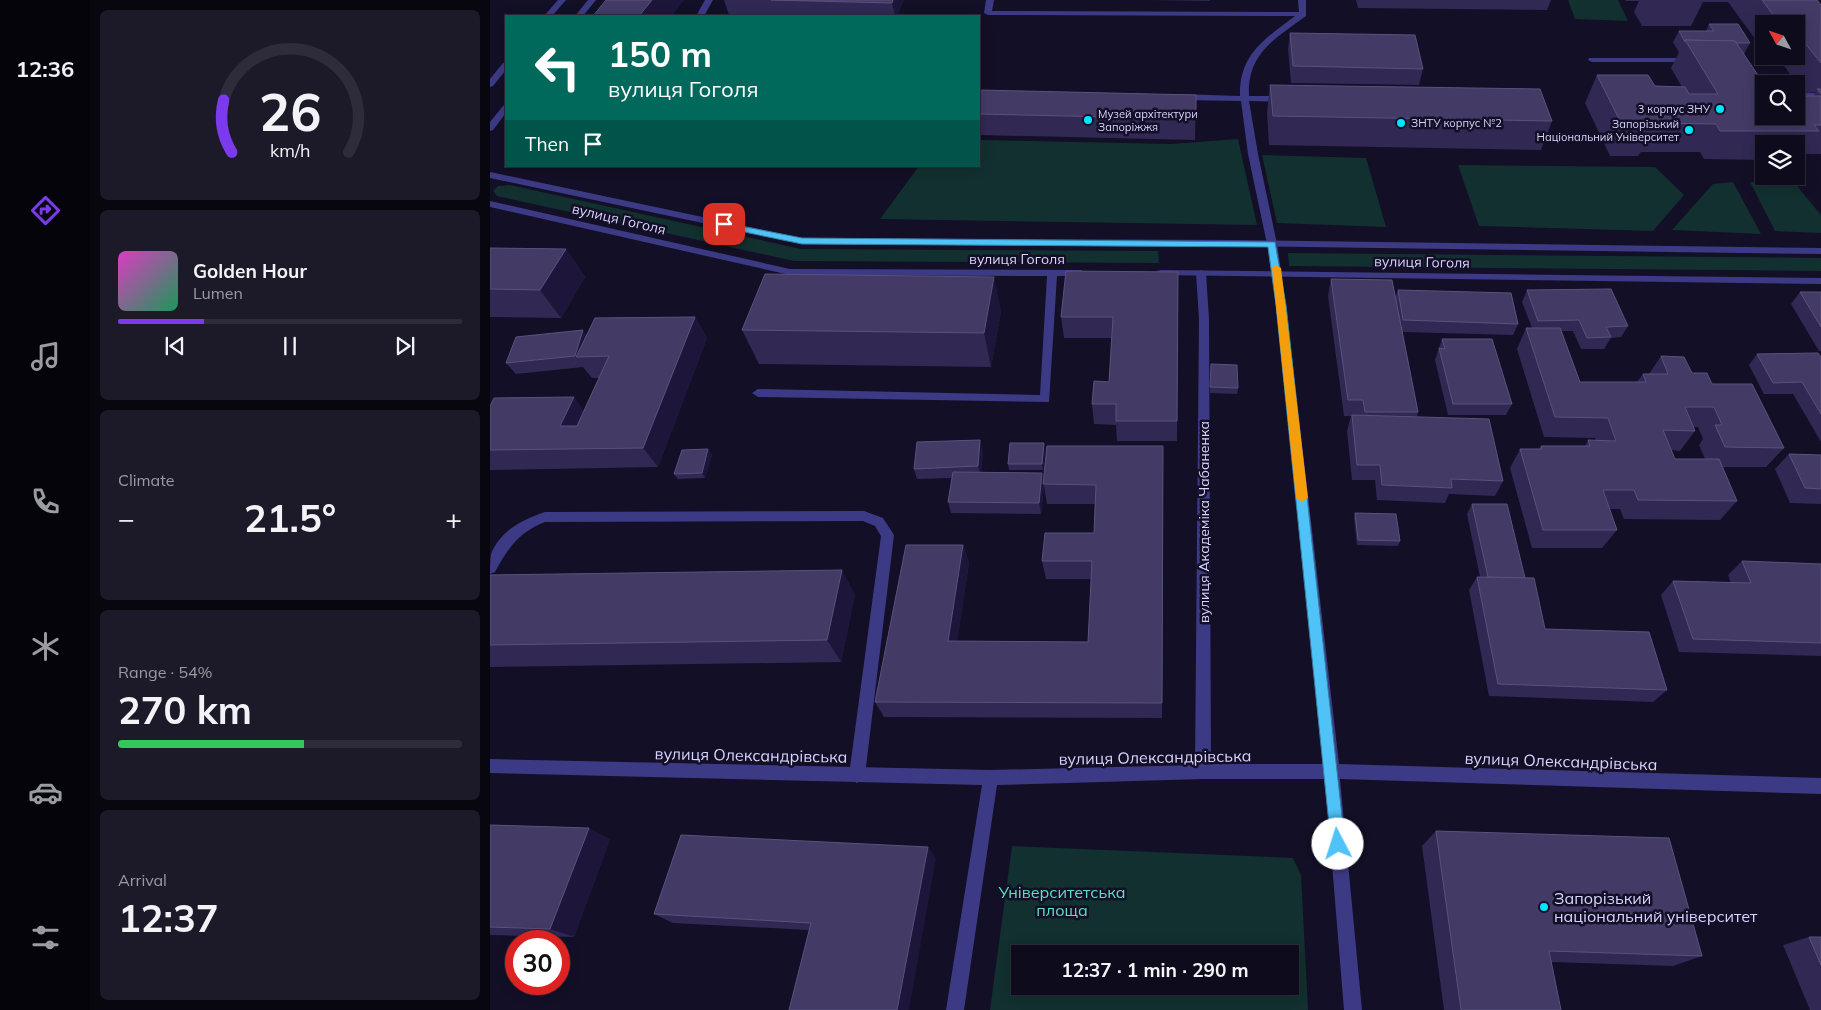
<!DOCTYPE html>
<meta charset="utf-8">
<style>
:root{--surface:#0e0b1c;--page:#1c1929;--text:#f1f3f6;--muted:#9b9ba3;--line:#2e2b3b;--accent:#7c3aed}
body{margin:0;font-family:Mulish,sans-serif;background:var(--page);color:var(--text);height:100vh;display:flex;flex-direction:column;font-size:19px;white-space:nowrap}
*{box-sizing:border-box;margin:0}
p{font-size:16px;color:var(--muted)}
.icon{flex:none;width:28px;height:28px;fill:none;stroke:currentColor;stroke-width:2;stroke-linecap:round;stroke-linejoin:round}
.map{position:relative;flex:1;overflow:hidden}
.side{display:flex;flex-direction:column;gap:10px;padding:10px;background:#08060f;width:400px}
.side>*{flex:none}
.guide{position:absolute;left:15px;top:15px;width:475px;height:152px;border-radius:0px;box-shadow:0 2px 12px #0003,0 0 0 1px var(--line);background:#00695c;color:#fff;overflow:hidden}
.needle{width:32px;rotate:310deg}
.tools{position:absolute;left:1265px;top:15px;display:grid;gap:10px}
.tools a{display:grid;place-items:center;width:50px;height:50px;border-radius:0px;background:var(--surface);box-shadow:0 2px 12px #0003,0 0 0 1px var(--line);font-size:25px}
.speed{position:absolute;left:15px;top:930px;display:flex;gap:10px;font-size:25px;font-weight:700;text-align:center}
.speed>*{display:grid;place-content:center;width:65px;height:65px;border-radius:50%;background:var(--surface);box-shadow:0 2px 12px #0003,0 0 0 1px var(--line);line-height:1}
.speed .limit{border:8px solid #d22;background:#fff;color:#111}
.pin{position:absolute;display:grid;place-items:center;width:42px;height:42px;color:#fff;margin:-21px;border-radius:10px;box-shadow:0 2px 8px #0006}
.me{position:absolute;width:55px;margin:-28px;rotate:355deg;stroke-linejoin:round;filter:drop-shadow(0 0 4px #0008)}
.turn{display:flex;align-items:center;gap:18px;height:105px;padding:0 20px;font-size:22px}
.turn .icon{width:65px;height:65px;stroke-width:2.5}
.turn b{display:block;font-size:35px;line-height:42px}
.then{display:flex;align-items:center;height:48px;padding:0 20px;background:#0003;gap:10px;font-size:19px}
.big{font-size:38px;font-weight:700;line-height:1.1}
.side .tile{flex:1;display:flex;flex-direction:column;justify-content:center;gap:8px;min-width:0;padding:0 18px;border-radius:8px;background:var(--page)}
.side .dial{align-items:center;gap:0}
.dial svg{height:130px;overflow:visible;fill:none;stroke:var(--line);stroke-width:7;stroke-linecap:round;text-anchor:middle}
.dial text{fill:var(--text);stroke:none}
.song{display:flex;align-items:center;gap:15px}
.cover{width:60px;height:60px;border-radius:8px;background:linear-gradient(135deg,hsl(310 70% 55%),hsl(150 70% 35%))}
.played{height:5px;border-radius:2px;background:linear-gradient(90deg,var(--accent) 25%,var(--line) 25%)}
.keys{display:flex;justify-content:space-around;direction:ltr}
.heat{display:flex;justify-content:space-between;align-items:center;font-size:28px;direction:ltr}
.charge{height:8px;border-radius:4px;background:linear-gradient(90deg,#34c759 54%,var(--line) 0)}
.trip{position:absolute;left:521px;top:945px;width:288px;height:50px;border-radius:0px;background:var(--surface);box-shadow:0 2px 12px #0003,0 0 0 1px var(--line);font-weight:700;line-height:50px;text-align:center}
main{display:flex;flex:1;min-height:0}
.tab-bar{display:flex;flex-direction:column;width:90px;justify-content:space-around;align-items:center;background:#06040b;color:var(--muted)}
.tab-bar .icon{width:35px;height:35px}
.tab-bar .active{color:var(--accent)}
.tab-bar b{font-size:22px;color:var(--text)}
.map>svg:first-child{display:block}
.green{fill:#12302f;fill-rule:evenodd}
.lines{fill:none;stroke-linecap:round;stroke-linejoin:round}
.service{fill:#3d3a85;fill-rule:evenodd}
.minor{fill:#3d3a85;fill-rule:evenodd}
.tertiary{fill:#3d3a85;fill-rule:evenodd}
.wall{fill:#312854;fill-rule:evenodd}
.shaded-wall{fill:#1d163a}
.building{fill:#433a66;stroke:#5a527e}
.route{fill:#4fc3f7;stroke:#337fa1}
.slow{fill:#f59e0b}
.poi-dot{fill:#00e5ff;stroke:#130f26;stroke-width:2}
.labels{text-anchor:middle;dominant-baseline:central;stroke-width:5;stroke-linejoin:round;paint-order:stroke}
.far-poi-label{font-size:11px;fill:#d9d4ff;stroke:#130f26;text-anchor:end}
.street-label{font-size:14px;fill:#d9d4ff;stroke:#130f26}
.near-street-label{font-size:16px;fill:#d9d4ff;stroke:#130f26}
.near-park-label{font-size:16px;fill:#5fe0c0;stroke:#130f26}
.near-poi-label{font-size:16px;fill:#d9d4ff;stroke:#130f26;text-anchor:start}
</style>
<main>
<nav class="tab-bar">
<b>12:36</b>
<svg class="icon active" aria-label="directions" viewBox="0 0 24 24"><path d="M12 3l9 9-9 9-9-9zM9 14v-3h6M13 9l2 2-2 2"/></svg>
<svg class="icon" aria-label="music" viewBox="0 0 24 24"><path d="M9 18V5l10-2v13"/><circle cx="6" cy="18" r="3"/><circle cx="16" cy="16" r="3"/></svg>
<svg class="icon" aria-label="phone" viewBox="0 0 24 24"><path d="M5 4h4l2 5-3 2q2 4 5 5l2-3 5 2v4C11 20 4 13 5 4z"/></svg>
<svg class="icon" aria-label="climate" viewBox="0 0 24 24"><path d="M12 3v18M4 7l16 10M4 17L20 7"/></svg>
<svg class="icon" aria-label="car" viewBox="0 0 24 24"><path d="M5 17H2v-5l4-1 3-4h7l3 4 3 1v5h-3M9 17h6M6 11h13"/><circle cx="7" cy="17" r="2"/><circle cx="17" cy="17" r="2"/></svg>
<svg class="icon" aria-label="filters" viewBox="0 0 24 24"><path d="M4 7h16M4 17h16"/><circle cx="9" cy="7" r="2"/><circle cx="15" cy="17" r="2"/></svg>
</nav>
<section class="side">
<div class="tile dial"><svg viewBox="0 0 100 80">
<path d="M14 69A42 42 0 1 1 86 69"/>
<path d="M14 69A42 42 0 0 1 9 37" stroke="#7c3aed"/>
<text x="50" y="56" font-size="32" font-weight="700">26</text>
<text x="50" y="72" font-size="11">km/h</text>
</svg></div>
<div class="tile">
<div class="song"><i class="cover"></i><div><b>Golden Hour</b><p>Lumen</p></div></div>
<div class="played"></div>
<div class="keys"><svg class="icon" aria-label="previous" viewBox="0 0 24 24"><path d="M18 5L8 12l10 7zM5 5v14"/></svg><svg class="icon" aria-label="pause" viewBox="0 0 24 24"><path d="M8 5v14M16 5v14"/></svg><svg class="icon" aria-label="next" viewBox="0 0 24 24"><path d="M6 5l10 7-10 7zM19 5v14"/></svg></div>
</div>
<div class="tile"><p>Climate</p>
<div class="heat"><a>−</a><b class="big">21.5°</b><a>+</a></div>
</div>
<div class="tile"><p>Range · 54%</p><b class="big">270 km</b><div class="charge"></div></div>
<div class="tile"><p>Arrival</p><b class="big">12:37</b></div>
</section>
<div class="map">
<svg width="1331" height="1010" viewBox="0 0 1331 1010">
<rect width="100%" height="100%" fill="#130f26"/>
<g class="green">
<path d="M1078 0H1128L1138 21 1085 19Z"/>
<path d="M748 139 767 225 390 219 429 166H489V140L681 144Z"/>
<path d="M772 155 876 158 896 227 787 223Z"/>
<path d="M968 165 1165 167 1194 195 1163 231 989 226Z"/>
<path d="M1302 180 1331 215V233L1285 231 1260 182Z"/>
<path d="M1243 182 1271 234 1182 230 1223 184Z"/>
<path d="M20 185 311 249 668 251 669 263 304 261 7 196 3 191 8 186Z"/>
<path d="M798 253 1331 258V271L799 266Z"/>
<path d="M522 846 803 858 811 875 818 1010H500ZM530 954H800V986H530Z"/>
</g>
<g class="lines">
<g class="service">
<path d="M68 0H76L62 16H54Z"/>
<path d="M215 0H223L214 16H206Z"/>
<path d="M496 0H504L502 11 809 12 808 0H816V16C785 39 757 53 759 96H796L800 99 796 102 759 101 768 154 787 244 786 246 782 247 777 244 758 154 751 101 689 100 685 97 689 94 750 96C749 54 775 39 805 16L498 15 494 13Z"/>
<path d="M1099 58H1200L1204 60 1200 62H1102L1098 60Z"/>
<path d="M13 63H16V70L3 86 0 87V79Z"/>
<path d="M1306 92 1331 93V99L1306 98Z"/>
<path d="M374 511 393 518 404 535 375 775 372 780 367 783 362 780 359 775 391 536 385 526 373 521 55 522C29 532 18 548 5 572L0 574C0 568 0 560 1 554 11 530 32 520 55 512Z"/>
</g>
<g class="minor">
<path d="M98 0H106L93 16H85Z"/>
<path d="M16 105V113L3 130 0 131V122L13 106Z"/>
<path d="M782 241 787 244 796 305 849 764 1331 778V794L850 779 872 1010H854L835 779H713L507 785 474 1010H456L492 785 0 773V759L501 770 705 765 709 319 706 273 711 270 716 273 719 319 721 764H834L786 305 777 244Z"/>
</g>
<g class="tertiary">
<path d="M0 172 312 238 746 240 1331 248V254L746 246 312 244 0 178Z"/>
<path d="M0 201 300 269 591 270 596 273 591 276H567L559 402 268 397 262 393 268 389 550 395 557 276 300 275 0 207Z"/>
<path d="M671 270 1331 278V284L667 275V271Z"/>
</g>
</g>
<g class="wall">
<path d="M234 0H414L407 15 424 16H282L239 15Z"/>
<path d="M660 0H720V1Z"/>
<path d="M866 0H1061L1057 10 868 8Z"/>
<path d="M1135 0H1327L1331 5V154H1314L1310 160H1306V144H1274V160L1214 159 1210 152H1151L1148 156H1120L1095 103 1107 75 1165 86 1192 87 1181 68 1189 52 1183 42 1189 31H1216L1219 24 1260 43 1254 54 1274 116 1323 96 1326 92H1313L1287 56H1306V24H1274V51L1238 2H1213L1201 26H1152L1144 12 1149 1H1136Z"/>
<path d="M800 33 933 69 929 85 801 83 798 49Z"/>
<path d="M780 85 1062 121 1051 150 779 145 777 113Z"/>
<path d="M489 90 706 95 705 140 489 135Z"/>
<path d="M0 248 76 249 95 277 71 318 0 317Z"/>
<path d="M688 272 687 441H627L626 425 604 424 602 404 619 382 622 338H574L571 317Z"/>
<path d="M841 279 905 298 908 290 1028 324 1023 335 912 332 928 412 927 417 1013 481 1005 496 959 494 955 503 887 500 885 480H862L857 431 861 416H854L838 296Z"/>
<path d="M1037 290 1138 326 1131 337 1121 338 1114 349H1091L1083 331H1072L1090 382H1147L1153 374H1159L1171 356 1222 384 1294 448 1276 467H1233L1247 501 1230 520 1134 519 1130 509H1119L1127 530 1112 548H1042L1020 468 1030 449H1049L1051 446H1095L1098 440 1106 441 1105 438 1054 437 1027 349 1036 328H1042L1032 302ZM1204 427H1208L1213 439 1209 445 1215 459H1185L1181 450 1190 451 1205 431Z"/>
<path d="M1310 292H1331V351H1329L1301 304Z"/>
<path d="M511 311 501 367 269 364 252 330Z"/>
<path d="M205 317 217 338 168 467 0 470V406L94 410 109 378H102L93 367 26 374 16 363 97 335Z"/>
<path d="M952 339 1022 404 1016 415H958L945 360Z"/>
<path d="M1267 354 1331 357V442L1303 394H1274L1259 365Z"/>
<path d="M720 370 748 388 747 394 720 393Z"/>
<path d="M673 446 672 718 394 717 385 702 473 545 479 563 467 641 598 642 601 579H556L552 561 604 533 605 504H557L554 486 551 514 461 513 458 502 462 478 427 479 424 469 493 451 491 473 554 482Z"/>
<path d="M218 449 222 455 215 478 188 479 184 474Z"/>
<path d="M555 449 553 470H519L518 464Z"/>
<path d="M1299 454 1331 455V504L1300 503 1285 469Z"/>
<path d="M982 504 1035 578 1055 629 1177 690 1163 702 999 696 979 590 987 577H990L977 514Z"/>
<path d="M865 513 910 541 908 546 867 545 864 518Z"/>
<path d="M1252 561 1331 564V656L1189 652 1171 595 1183 581 1241 583 1238 575Z"/>
<path d="M0 575 365 594 351 662 0 667Z"/>
<path d="M0 825 120 839 84 937 0 935Z"/>
<path d="M946 831 1212 956 1183 966 1061 962 1071 1010H954L932 846Z"/>
<path d="M446 858 319 930 183 923 164 914Z"/>
<path d="M1319 937H1331V1010H1320L1293 945Z"/>
</g>
<g class="shaded-wall">
<path d="M162 0H194L182 16H149Z"/>
<path d="M403 0H414L407 16H405L402 3Z"/>
<path d="M76 249 95 277 71 318 50 290Z"/>
<path d="M504 277 511 311 501 367 494 333Z"/>
<path d="M205 317 217 338 168 467 153 448Z"/>
<path d="M93 330 101 341 86 357 93 367 85 356Z"/>
<path d="M84 397 100 418 87 446 70 426Z"/>
<path d="M490 440 493 451 491 477 488 466Z"/>
<path d="M554 443 555 449 553 470 552 464Z"/>
<path d="M218 449 222 455 215 478 212 473Z"/>
<path d="M552 473 554 484 551 514 549 503Z"/>
<path d="M473 545 479 563 465 657 458 641Z"/>
<path d="M352 570 365 594 351 662 337 640Z"/>
<path d="M99 828 120 839 84 937 60 929Z"/>
<path d="M438 847 446 858 419 1010H407Z"/>
</g>
<g class="building">
<path d="M116 0H162L149 16H103Z"/>
<path d="M281 0H403L402 3Z"/>
<path d="M1272 0H1327L1331 5V63L1306 32V24H1290Z"/>
<path d="M373 15H424L423 16H372Z"/>
<path d="M1219 24H1248L1260 43H1246L1245 41 1195 40V42L1189 31H1224Z"/>
<path d="M800 33 925 35 933 69 803 66Z"/>
<path d="M1195 40 1245 41 1274 84V116H1306V96H1331V125H1324L1329 131H1230L1226 124 1160 123 1163 127H1133L1107 75H1158L1165 86 1195 87 1199 94H1228Z"/>
<path d="M780 85 1050 89 1062 121 783 116Z"/>
<path d="M1327 89H1331V94Z"/>
<path d="M489 90 706 95V119L489 114Z"/>
<path d="M0 248 76 249 50 290 0 289Z"/>
<path d="M576 271 688 272 687 421H626V404H602L604 381 619 382 623 317H571Z"/>
<path d="M275 274 504 277 494 333 252 330Z"/>
<path d="M841 279 902 280 928 412H875L873 400H858Z"/>
<path d="M1121 289 1138 326 1116 327 1121 337 1097 338 1089 320 1048 321 1037 290Z"/>
<path d="M908 290 1021 293 1028 324 913 320Z"/>
<path d="M1310 292H1331V327Z"/>
<path d="M205 317 153 448 0 450V406L4 398 84 397 70 426H87L119 356 86 357 105 318Z"/>
<path d="M1036 328H1070L1090 382H1156L1153 374H1178L1171 356 1194 357 1202 373H1217L1222 384H1262L1294 448 1235 447 1225 425H1232L1224 407H1195L1205 431 1173 430 1185 459H1229L1247 501 1148 500 1144 490H1113L1127 530H1053L1030 449H1052L1051 446H1100L1098 440 1126 441 1118 418 1065 417Z"/>
<path d="M93 330 85 356 16 363 26 337Z"/>
<path d="M952 339H1002L1022 404H963L949 348 955 349Z"/>
<path d="M1328 353 1331 357V414L1312 382 1283 383 1267 354Z"/>
<path d="M721 364 747 365 748 388 720 387Z"/>
<path d="M862 415 999 419 1013 481 961 479 962 488 892 485 890 465H867Z"/>
<path d="M490 440 488 466 424 469 427 442Z"/>
<path d="M520 443H554L552 464H518Z"/>
<path d="M557 446H673L672 703 385 702 416 545H473L458 641 598 642 602 561H552L555 533H604L606 485 553 484Z"/>
<path d="M218 449 212 473 184 474 192 450Z"/>
<path d="M1299 454 1331 455V489L1315 488Z"/>
<path d="M463 472 552 473 549 503 458 502Z"/>
<path d="M982 504H1017L1035 578 998 577Z"/>
<path d="M865 513 906 514 910 541 868 540Z"/>
<path d="M1252 561 1331 564V643L1203 639 1183 581 1261 583Z"/>
<path d="M352 570 337 640 0 645V575Z"/>
<path d="M987 577 1044 578 1055 629 1159 632 1177 690 1008 684Z"/>
<path d="M0 825 99 828 60 929 0 927Z"/>
<path d="M946 831 1179 838 1212 956 1059 951 1071 1010H971Z"/>
<path d="M191 835 438 847 407 1010H299L321 923 164 914Z"/>
<path d="M1319 937H1331V965Z"/>
</g>
<path class="route" d="M230 222 312 238 785 242 796 305 855 844 853 850 848 852 843 850 841 844 786 305 778 247 312 244 230 227Z"/>
<path class="slow" d="M786 265 791 268 818 498 812 502 806 498 782 268Z"/>
<g class="poi-dot">
<circle cx="1230" cy="109" r="5"/>
<circle cx="598" cy="120" r="5"/>
<circle cx="911" cy="123" r="5"/>
<circle cx="1199" cy="130" r="5"/>
<circle cx="1054" cy="907" r="5"/>
</g>
<g class="labels">
<g class="far-poi-label">
<text x="1220" y="109">3 корпус ЗНУ</text>
<text x="608" y="114" text-anchor="start">Музей архітектури<tspan x="608" dy="13">Запоріжжя</tspan></text>
<text x="921" y="123" text-anchor="start">ЗНТУ корпус №2</text>
<text x="1189" y="124">Запорізький<tspan x="1189" dy="13">Національний Університет</tspan></text>
</g>
<g class="street-label">
<text transform="translate(129 219) rotate(13)">вулиця Гоголя</text>
<text x="527" y="259">вулиця Гоголя</text>
<text transform="translate(932 262) rotate(1)">вулиця Гоголя</text>
<text transform="translate(714 522) rotate(-90)">вулиця Академіка Чабаненка</text>
</g>
<g class="near-street-label">
<text transform="translate(261 755) rotate(1)">вулиця Олександрівська</text>
<text transform="translate(665 757) rotate(-1)">вулиця Олександрівська</text>
<text transform="translate(1071 761) rotate(2)">вулиця Олександрівська</text>
</g>
<g class="near-park-label">
<text x="572" y="892">Університетська<tspan x="572" dy="18">площа</tspan></text>
</g>
<g class="near-poi-label">
<text x="1064" y="898">Запорізький<tspan x="1064" dy="18">національний університет</tspan></text>
</g>
</g>
</svg>
<div class="tools">
<a><svg class="needle" viewBox="-14 -14 28 28"><path d="M0-13l5 13h-10z" fill="#e53935"/><path d="M0 13l5-13h-10z" fill="#9b9ba3"/></svg></a>
<a><svg class="icon" aria-label="search" viewBox="0 0 24 24"><circle cx="10" cy="10" r="6"/><path d="M15 15l6 6"/></svg></a>
<a><svg class="icon" aria-label="layers" viewBox="0 0 24 24"><path d="M12 4l9 5-9 5-9-5zM3 14l9 5 9-5"/></svg></a>
</div>
<div class="speed"><div class="limit">30</div></div>
<div class="pin" style="left:234px;top:224px;background:#d93025"><svg class="icon" aria-label="arrive" viewBox="0 0 24 24"><path d="M6 21V4h12l-3 4 3 4H6"/></svg></div>
<svg class="me" style="left:848px;top:844px" viewBox="-20 -20 40 40"><circle r="19" fill="#fff"/><path d="M0-13L10 11 0 6-10 11z" fill="#4fc3f7"/></svg>
<div class="trip">12:37 · 1 min · 290 m</div>
<div class="guide">
<div class="turn"><svg class="icon" aria-label="left" viewBox="0 0 24 24"><path d="M17 20v-9H6M10 6l-5 5 5 5"/></svg><div><b>150 m</b>вулиця Гоголя</div></div>
<div class="then">Then<svg class="icon" aria-label="arrive" viewBox="0 0 24 24"><path d="M6 21V4h12l-3 4 3 4H6"/></svg></div>
</div>
</div>
</main>
